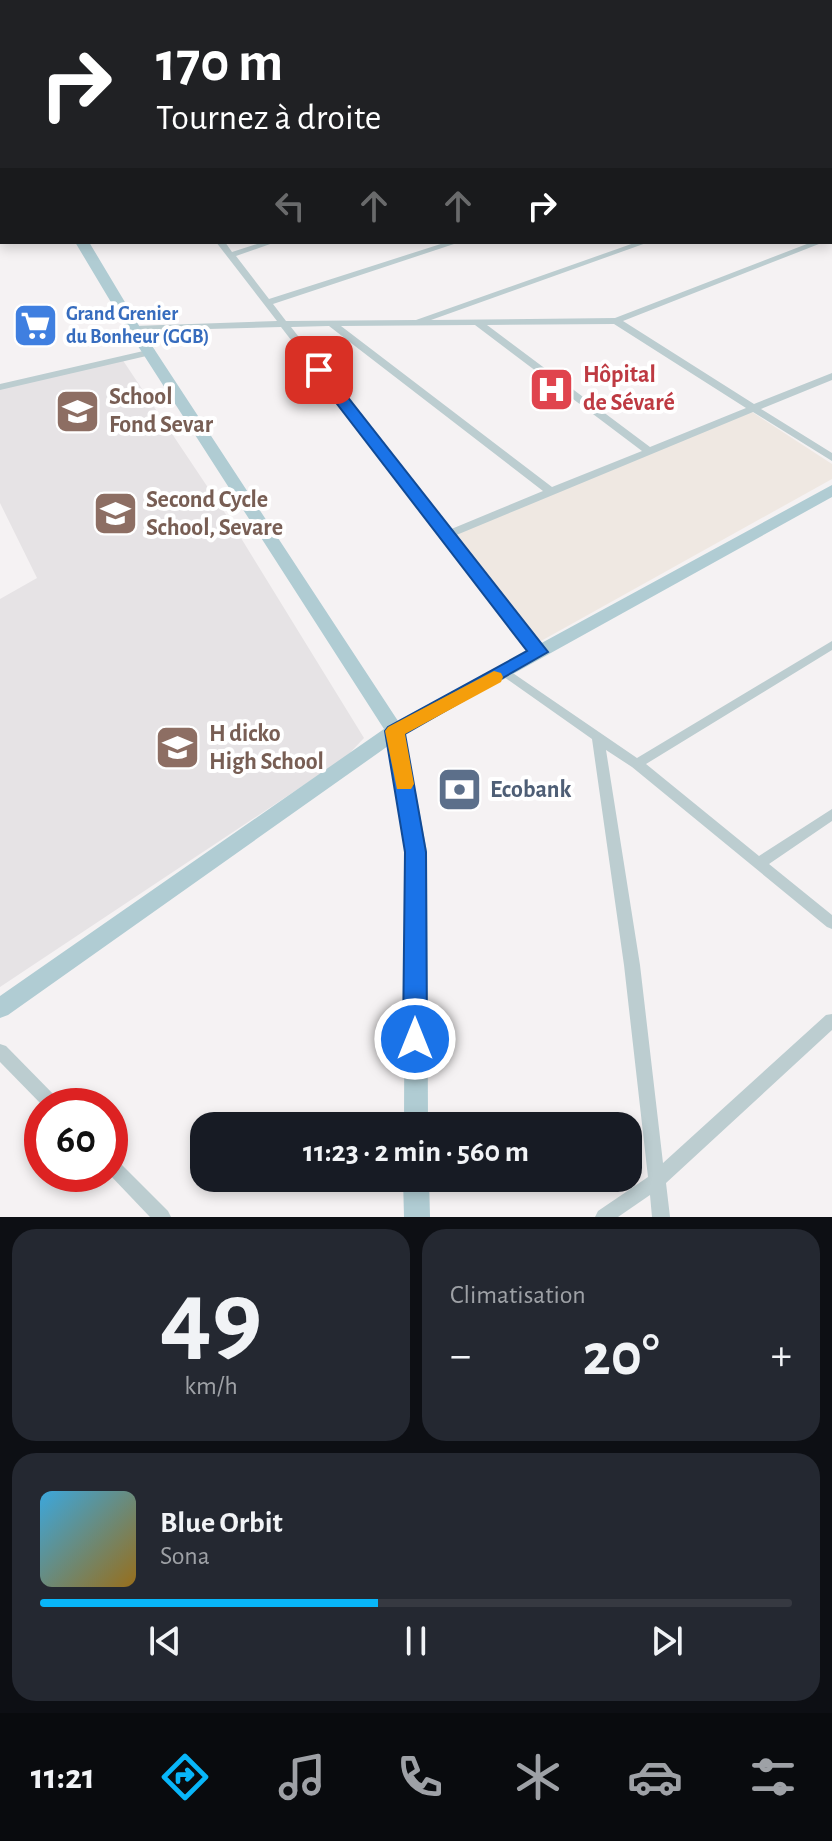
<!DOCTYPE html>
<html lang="fr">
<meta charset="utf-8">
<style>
:root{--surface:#171b24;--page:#242831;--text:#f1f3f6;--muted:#9ea1a6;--line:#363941;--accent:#08b6f9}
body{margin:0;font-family:"Alegreya Sans",sans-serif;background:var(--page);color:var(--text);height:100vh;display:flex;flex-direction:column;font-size:30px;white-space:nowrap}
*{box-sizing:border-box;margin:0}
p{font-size:26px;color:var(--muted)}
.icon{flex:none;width:44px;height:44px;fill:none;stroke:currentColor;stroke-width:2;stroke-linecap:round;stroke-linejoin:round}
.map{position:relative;height:1217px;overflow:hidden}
.panel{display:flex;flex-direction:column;gap:12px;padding:12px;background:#0d0f14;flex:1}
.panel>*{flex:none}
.hud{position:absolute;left:0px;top:0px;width:832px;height:244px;box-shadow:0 4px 12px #0003;background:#202124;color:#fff;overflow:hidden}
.speed{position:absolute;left:24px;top:1088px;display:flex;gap:16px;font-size:40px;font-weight:700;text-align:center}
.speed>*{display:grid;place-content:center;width:104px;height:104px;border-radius:50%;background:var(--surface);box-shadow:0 4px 12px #0003;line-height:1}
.speed .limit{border:12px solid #d22;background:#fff;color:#111}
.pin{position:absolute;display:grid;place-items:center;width:68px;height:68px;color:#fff;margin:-34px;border-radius:16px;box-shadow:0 4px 12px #0006}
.me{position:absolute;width:88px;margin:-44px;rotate:0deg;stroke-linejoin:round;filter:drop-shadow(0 0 6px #0008)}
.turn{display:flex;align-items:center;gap:28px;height:168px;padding:0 24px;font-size:36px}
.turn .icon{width:104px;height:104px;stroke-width:2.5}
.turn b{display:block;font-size:56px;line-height:68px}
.lanes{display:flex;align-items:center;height:76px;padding:0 24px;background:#0003;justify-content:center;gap:40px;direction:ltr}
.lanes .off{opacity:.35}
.big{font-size:60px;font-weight:600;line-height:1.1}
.panel .widget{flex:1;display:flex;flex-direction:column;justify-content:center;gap:12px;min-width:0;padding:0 28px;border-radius:24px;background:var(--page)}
.panel .dial{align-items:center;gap:0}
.dial b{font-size:104px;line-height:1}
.song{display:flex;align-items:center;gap:24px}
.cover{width:96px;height:96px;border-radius:12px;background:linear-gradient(135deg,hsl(200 70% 55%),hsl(40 70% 35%))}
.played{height:8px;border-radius:4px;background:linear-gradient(90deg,var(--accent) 45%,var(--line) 45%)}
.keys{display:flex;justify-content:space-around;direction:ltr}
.heat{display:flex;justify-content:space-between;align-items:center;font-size:44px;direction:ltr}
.panel .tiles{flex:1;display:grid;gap:12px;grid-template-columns:1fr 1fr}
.widget:last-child{grid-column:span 2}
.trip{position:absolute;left:190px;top:1112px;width:452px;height:80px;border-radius:24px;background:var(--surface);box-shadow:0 4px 12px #0003;font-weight:600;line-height:80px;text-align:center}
.menu{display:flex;height:128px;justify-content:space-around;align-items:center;background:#090b0e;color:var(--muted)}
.menu .icon{width:56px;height:56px}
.menu .on{color:var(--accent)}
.menu b{font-size:36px;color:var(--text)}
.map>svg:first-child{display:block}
.commercial{fill:#efe8e2}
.education{fill:#e6e3e5}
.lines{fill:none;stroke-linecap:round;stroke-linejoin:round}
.street{fill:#bccdd0;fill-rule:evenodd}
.secondary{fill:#bccfd5;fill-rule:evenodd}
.primary{fill:#b0ccd3;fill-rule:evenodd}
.route{fill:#1a73e8;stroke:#114b97;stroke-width:2}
.slow{fill:#f59e0b}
.labels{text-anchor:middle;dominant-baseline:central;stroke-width:8;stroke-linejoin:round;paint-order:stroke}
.far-shop-label{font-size:20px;font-weight:bold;fill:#366cbe;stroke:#fff;text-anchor:start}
.health-label{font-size:24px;font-weight:bold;fill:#be3a42;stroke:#fff;text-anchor:start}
.education-label{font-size:24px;font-weight:bold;fill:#785e54;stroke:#fff;text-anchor:start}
.service-label{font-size:24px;font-weight:bold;fill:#4e5e75;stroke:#fff;text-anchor:start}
</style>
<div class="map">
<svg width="832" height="1217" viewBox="0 0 832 1217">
<rect width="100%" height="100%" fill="#f5f2f3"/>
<path class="commercial" d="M749 410 832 464V479L541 641 502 601 449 537Z"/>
<path class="education" d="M122 359 233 525 364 738 346 757 0 987V599L37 578 0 503V387Z"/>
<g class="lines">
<g class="street">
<path d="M31 0H37L36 2H30Z"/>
<rect x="131" y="0" width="6" height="2"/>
<rect x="587" y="0" width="6" height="2"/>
<rect x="830" y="15" width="2" height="4"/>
<rect x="0" y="27" width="2" height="4"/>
<rect x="830" y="37" width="2" height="7"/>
<rect x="0" y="57" width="2" height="4"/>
<rect x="830" y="84" width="2" height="4"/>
<rect x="0" y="98" width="2" height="4"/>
<rect x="0" y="162" width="2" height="4"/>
<rect x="830" y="190" width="2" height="5"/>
<rect x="830" y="235" width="2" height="6"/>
<path d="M216 242H225L232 252 263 242H276L236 256 269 299 447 242H460L273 304 286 321 416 320 637 242H649L431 320 615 318 812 242H824L623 321 754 404 832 373V380L761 409 832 453V461L753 412 454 536 544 652 542 655H534L281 327 131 331 129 329 134 326 277 321ZM614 324 746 408 650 447 487 325ZM475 325 642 451 552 487 341 326ZM329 326 543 491 449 530 291 327Z"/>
<path d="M152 349 155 350V354L0 390V384Z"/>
<path d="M832 641V650L646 764 759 856 832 809V821L769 864 832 915V929L827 927 632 767 606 750 640 965 663 1163 826 1015 832 1014V1030L666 1183 670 1217H652L650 1195 618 1217H595L598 1211 648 1177 624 965 592 739 497 672 499 669H507L637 758Z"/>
<path d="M0 1044 6 1046 60 1101 62 1106H43L0 1062Z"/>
<path d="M110 1156 116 1159 168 1211 171 1217H150L109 1174Z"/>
</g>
<g class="secondary">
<path d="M702 0H710L711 2H703Z"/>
<path d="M715 0H723L724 2H716Z"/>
<rect x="830" y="140" width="2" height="7"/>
</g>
<g class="primary">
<rect x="0" y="105" width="2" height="9"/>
<path d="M75 242H89L141 329 398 721 832 485V497L405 734 427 852 428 1126H404L405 852 388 746 8 1015 0 1018V996L384 729 127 329Z"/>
<path d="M403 1178H429L430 1217H404Z"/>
</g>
</g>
<path class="route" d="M319 366 324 367 548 652 405 734 426 852 427 1039 423 1046 415 1049 406 1046 403 1039 405 852 385 731 388 727 527 651 314 374 312 370Z"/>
<path class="slow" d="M494 671 501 673 503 677 501 682 405 734 414 784 411 789H397L385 731 388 727Z"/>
<defs>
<symbol id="supermarket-square" viewBox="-11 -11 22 22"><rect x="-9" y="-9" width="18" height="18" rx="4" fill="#3f7fe0" stroke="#fff"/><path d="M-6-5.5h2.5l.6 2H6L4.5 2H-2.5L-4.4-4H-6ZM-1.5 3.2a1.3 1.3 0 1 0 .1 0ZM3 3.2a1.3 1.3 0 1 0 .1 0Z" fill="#fff"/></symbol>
<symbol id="hospital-square" viewBox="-11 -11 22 22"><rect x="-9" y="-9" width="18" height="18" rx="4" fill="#e0444e" stroke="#fff"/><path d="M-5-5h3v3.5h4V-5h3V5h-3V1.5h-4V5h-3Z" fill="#fff"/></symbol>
<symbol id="school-square" viewBox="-11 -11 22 22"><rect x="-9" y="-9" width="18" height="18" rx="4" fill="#8d6e63" stroke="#fff"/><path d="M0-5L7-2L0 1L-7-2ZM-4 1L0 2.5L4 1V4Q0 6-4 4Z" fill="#fff"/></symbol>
<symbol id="bank-square" viewBox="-11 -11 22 22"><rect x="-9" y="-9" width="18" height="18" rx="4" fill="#5c6f8a" stroke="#fff"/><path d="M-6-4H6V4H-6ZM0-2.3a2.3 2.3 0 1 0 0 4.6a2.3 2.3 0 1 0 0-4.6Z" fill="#fff"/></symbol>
</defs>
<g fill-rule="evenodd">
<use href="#supermarket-square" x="10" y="300" width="51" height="51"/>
<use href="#hospital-square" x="526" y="364" width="51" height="51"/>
<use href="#school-square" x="52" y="386" width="51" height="51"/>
<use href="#school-square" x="90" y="488" width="51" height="51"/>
<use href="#school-square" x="152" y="722" width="51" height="51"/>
<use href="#bank-square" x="434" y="764" width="51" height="51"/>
</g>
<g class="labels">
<g class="far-shop-label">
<text x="66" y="314">Grand Grenier<tspan x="66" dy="23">du Bonheur (GGB)</tspan></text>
</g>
<g class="health-label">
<text x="583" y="375">Hôpital<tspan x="583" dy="28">de Sévaré</tspan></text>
</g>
<g class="education-label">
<text x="109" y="397">School<tspan x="109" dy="28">Fond Sevar</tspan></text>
<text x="146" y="500">Second Cycle<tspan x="146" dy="28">School, Sevare</tspan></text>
<text x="209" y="734">H dicko<tspan x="209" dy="28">High School</tspan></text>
</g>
<g class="service-label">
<text x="490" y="790">Ecobank</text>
</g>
</g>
</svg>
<div class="speed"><div class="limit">60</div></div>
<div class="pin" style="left:319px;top:370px;background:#d93025"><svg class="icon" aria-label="arrive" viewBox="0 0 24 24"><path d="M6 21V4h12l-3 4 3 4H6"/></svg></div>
<svg class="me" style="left:415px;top:1039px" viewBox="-20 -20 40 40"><circle r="17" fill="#1a73e8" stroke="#fff" stroke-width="3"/><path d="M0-11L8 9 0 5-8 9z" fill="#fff"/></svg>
<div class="trip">11:23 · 2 min · 560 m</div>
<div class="hud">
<div class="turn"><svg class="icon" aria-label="right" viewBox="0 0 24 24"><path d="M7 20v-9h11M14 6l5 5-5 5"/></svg><div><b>170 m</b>Tournez à droite</div></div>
<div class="lanes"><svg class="icon off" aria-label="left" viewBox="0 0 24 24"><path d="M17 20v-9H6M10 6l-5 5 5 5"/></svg><svg class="icon off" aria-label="ahead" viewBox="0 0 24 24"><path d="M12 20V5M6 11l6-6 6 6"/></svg><svg class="icon off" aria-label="ahead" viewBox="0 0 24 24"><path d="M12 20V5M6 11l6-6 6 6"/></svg><svg class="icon" aria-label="right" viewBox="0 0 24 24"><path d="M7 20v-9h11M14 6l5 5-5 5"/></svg></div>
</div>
</div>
<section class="panel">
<div class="tiles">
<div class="widget dial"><b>49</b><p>km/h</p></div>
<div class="widget"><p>Climatisation</p>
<div class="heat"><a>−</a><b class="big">20°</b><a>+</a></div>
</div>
<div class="widget">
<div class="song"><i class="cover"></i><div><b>Blue Orbit</b><p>Sona</p></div></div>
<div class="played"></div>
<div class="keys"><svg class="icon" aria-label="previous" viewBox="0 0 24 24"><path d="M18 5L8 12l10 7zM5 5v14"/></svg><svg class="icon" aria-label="pause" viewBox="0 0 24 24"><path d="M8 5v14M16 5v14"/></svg><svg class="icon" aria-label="next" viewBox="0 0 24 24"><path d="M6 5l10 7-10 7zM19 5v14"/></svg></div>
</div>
</div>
</section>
<nav class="menu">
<b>11:21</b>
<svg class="icon on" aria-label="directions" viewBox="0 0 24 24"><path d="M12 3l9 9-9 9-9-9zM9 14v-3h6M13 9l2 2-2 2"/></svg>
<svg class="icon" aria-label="music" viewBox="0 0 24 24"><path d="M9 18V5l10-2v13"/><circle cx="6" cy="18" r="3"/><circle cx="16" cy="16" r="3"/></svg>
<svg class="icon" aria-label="phone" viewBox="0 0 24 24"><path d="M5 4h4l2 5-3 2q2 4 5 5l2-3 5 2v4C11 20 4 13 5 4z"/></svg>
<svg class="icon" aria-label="climate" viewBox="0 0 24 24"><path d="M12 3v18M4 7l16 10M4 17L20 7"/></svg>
<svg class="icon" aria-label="car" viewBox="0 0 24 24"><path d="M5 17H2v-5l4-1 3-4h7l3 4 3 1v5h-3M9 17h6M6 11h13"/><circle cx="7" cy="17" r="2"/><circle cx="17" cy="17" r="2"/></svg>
<svg class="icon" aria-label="filters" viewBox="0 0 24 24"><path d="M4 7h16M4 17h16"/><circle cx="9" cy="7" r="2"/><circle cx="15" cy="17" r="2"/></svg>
</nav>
